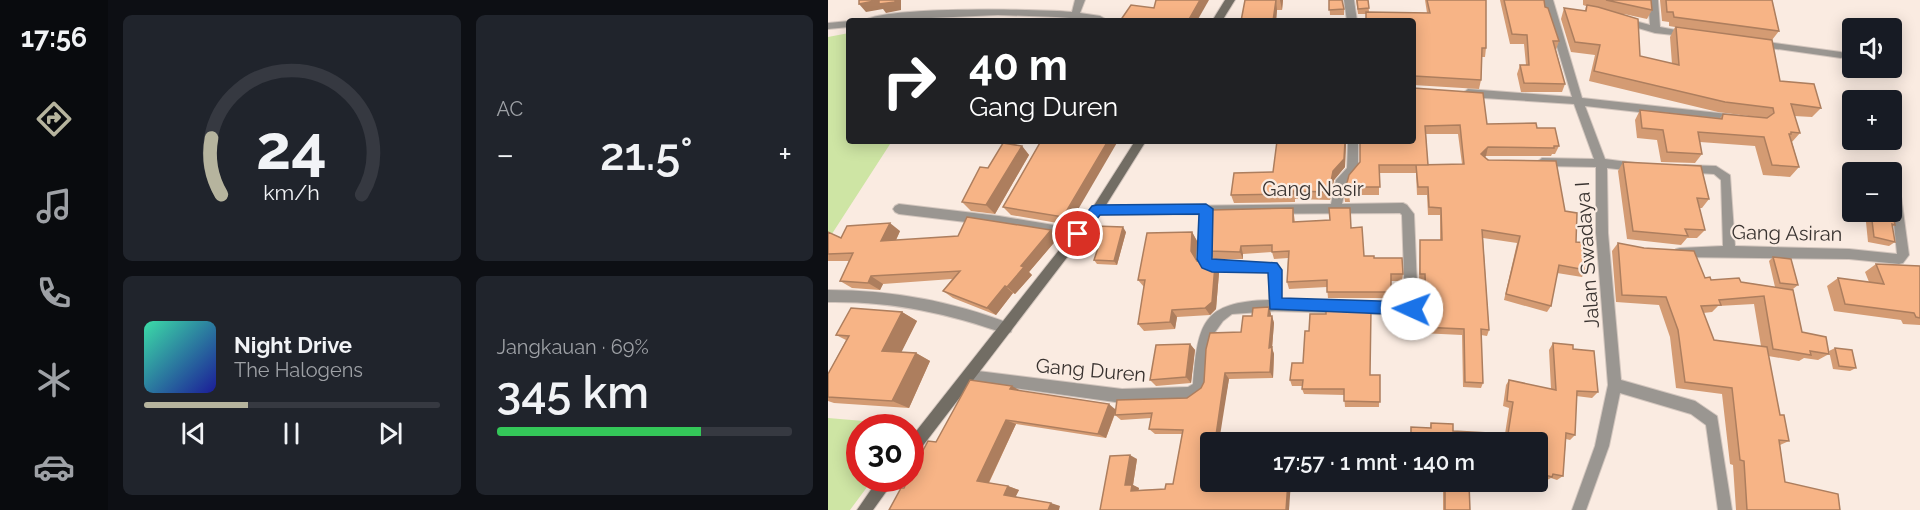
<!DOCTYPE html>
<html lang="id">
<meta charset="utf-8">
<style>
:root{--surface:#171b24;--page:#20242c;--text:#f1f3f6;--muted:#9ea1a6;--line:#363941;--accent:#b6b49e}
body{margin:0;font-family:Raleway,sans-serif;background:var(--page);color:var(--text);height:100vh;display:flex;flex-direction:column;font-size:22px;white-space:nowrap}
*{box-sizing:border-box;margin:0}
p{font-size:20px;color:var(--muted)}
.icon{flex:none;width:33px;height:33px;fill:none;stroke:currentColor;stroke-width:2;stroke-linecap:round;stroke-linejoin:round}
.map{position:relative;flex:1;overflow:hidden}
.drawer{display:flex;flex-direction:column;gap:15px;padding:15px;background:#0d0f14;width:720px}
.drawer>*{flex:none}
.hud{position:absolute;left:18px;top:18px;width:570px;height:126px;border-radius:6px;box-shadow:0 3px 15px #0003;background:#202124;color:#fff;overflow:hidden}
.tools{position:absolute;left:1014px;top:18px;display:grid;gap:12px}
.tools a{display:grid;place-items:center;width:60px;height:60px;border-radius:6px;background:var(--surface);box-shadow:0 3px 15px #0003;font-size:30px}
.speed{position:absolute;left:18px;top:414px;display:flex;gap:12px;font-size:30px;font-weight:700;text-align:center}
.speed>*{display:grid;place-content:center;width:78px;height:78px;border-radius:50%;background:var(--surface);box-shadow:0 3px 15px #0003;line-height:1}
.speed .limit{border:9px solid #d22;background:#fff;color:#111}
.pin{position:absolute;display:grid;place-items:center;width:51px;height:51px;color:#fff;margin:-26px;border:3px solid #fff;border-radius:50%;box-shadow:0 2px 6px #0007}
.me{position:absolute;width:66px;margin:-33px;rotate:272deg;stroke-linejoin:round;filter:drop-shadow(0 0 4px #0008)}
.turn{display:flex;align-items:center;gap:21px;height:126px;padding:0 24px;font-size:27px}
.turn .icon{width:78px;height:78px;stroke-width:2.5}
.turn b{display:block;font-size:42px;line-height:51px}
.big{font-size:45px;font-weight:600;line-height:1.1}
.drawer .widget{flex:1;display:flex;flex-direction:column;justify-content:center;gap:9px;min-width:0;padding:0 21px;border-radius:9px;background:var(--page)}
.drawer .dial{align-items:center;gap:0}
.dial svg{height:156px;overflow:visible;fill:none;stroke:var(--line);stroke-width:7;stroke-linecap:round;text-anchor:middle}
.dial text{fill:var(--text);stroke:none}
.song{display:flex;align-items:center;gap:18px}
.cover{width:72px;height:72px;border-radius:9px;background:linear-gradient(135deg,hsl(160 70% 55%),hsl(240 70% 35%))}
.played{height:6px;border-radius:3px;background:linear-gradient(90deg,var(--accent) 35%,var(--line) 35%)}
.keys{display:flex;justify-content:space-around;direction:ltr}
.heat{display:flex;justify-content:space-between;align-items:center;font-size:33px;direction:ltr}
.charge{height:9px;border-radius:4px;background:linear-gradient(90deg,#34c759 69%,var(--line) 0)}
.drawer .tiles{flex:1;display:grid;gap:15px;grid-template-columns:repeat(2,1fr)}
.trip{position:absolute;left:372px;top:432px;width:348px;height:60px;border-radius:6px;background:var(--surface);box-shadow:0 3px 15px #0003;font-weight:600;line-height:60px;text-align:center}
main{display:flex;flex:1;min-height:0}
.tab-bar{display:flex;flex-direction:column;width:108px;justify-content:space-around;align-items:center;background:#090b0e;color:var(--muted)}
.tab-bar .icon{width:42px;height:42px}
.tab-bar .on{color:var(--accent)}
.tab-bar b{font-size:27px;color:var(--text)}
.map>svg:first-child{display:block}
.green{fill:#cee5a4}
.lines{fill:none;stroke-linecap:round;stroke-linejoin:round}
.street-casing{stroke:#d3c6be;stroke-width:2}
.secondary-casing{stroke:#d3c6be;stroke-width:2}
.street{fill:#9a9691;fill-rule:evenodd}
.secondary{fill:#726d64;fill-rule:evenodd}
.wall{fill:#d49b73;fill-rule:evenodd}
.shaded-wall{fill:#ad7e5e}
.building{fill:#f7b486;stroke:#ad7e5e;stroke-width:1.5}
.route{fill:#1a73e8;stroke:#114b97;stroke-width:1.5}
.labels{text-anchor:middle;dominant-baseline:central;stroke-width:4.5;stroke-linejoin:round;paint-order:stroke}
.street-label{font-size:20px;fill:#393330;stroke:#faebe1}
</style>
<main>
<nav class="tab-bar">
<b>17:56</b>
<svg class="icon on" aria-label="directions" viewBox="0 0 24 24"><path d="M12 3l9 9-9 9-9-9zM9 14v-3h6M13 9l2 2-2 2"/></svg>
<svg class="icon" aria-label="music" viewBox="0 0 24 24"><path d="M9 18V5l10-2v13"/><circle cx="6" cy="18" r="3"/><circle cx="16" cy="16" r="3"/></svg>
<svg class="icon" aria-label="phone" viewBox="0 0 24 24"><path d="M5 4h4l2 5-3 2q2 4 5 5l2-3 5 2v4C11 20 4 13 5 4z"/></svg>
<svg class="icon" aria-label="climate" viewBox="0 0 24 24"><path d="M12 3v18M4 7l16 10M4 17L20 7"/></svg>
<svg class="icon" aria-label="car" viewBox="0 0 24 24"><path d="M5 17H2v-5l4-1 3-4h7l3 4 3 1v5h-3M9 17h6M6 11h13"/><circle cx="7" cy="17" r="2"/><circle cx="17" cy="17" r="2"/></svg>
</nav>
<section class="drawer">
<div class="tiles">
<div class="widget dial"><svg viewBox="0 0 100 80">
<path d="M14 69A42 42 0 1 1 86 69"/>
<path d="M14 69A42 42 0 0 1 9 40" stroke="#b6b49e"/>
<text x="50" y="56" font-size="32" font-weight="700">24</text>
<text x="50" y="72" font-size="11">km/h</text>
</svg></div>
<div class="widget"><p>AC</p>
<div class="heat"><a>−</a><b class="big">21.5°</b><a>+</a></div>
</div>
<div class="widget">
<div class="song"><i class="cover"></i><div><b>Night Drive</b><p>The Halogens</p></div></div>
<div class="played"></div>
<div class="keys"><svg class="icon" aria-label="previous" viewBox="0 0 24 24"><path d="M18 5L8 12l10 7zM5 5v14"/></svg><svg class="icon" aria-label="pause" viewBox="0 0 24 24"><path d="M8 5v14M16 5v14"/></svg><svg class="icon" aria-label="next" viewBox="0 0 24 24"><path d="M6 5l10 7-10 7zM19 5v14"/></svg></div>
</div>
<div class="widget"><p>Jangkauan · 69%</p><b class="big">345 km</b><div class="charge"></div></div>
</div>
</section>
<div class="map">
<svg width="1092" height="510" viewBox="0 0 1092 510">
<rect width="100%" height="100%" fill="#faebe1"/>
<g class="green">
<path d="M21 33V141H64L0 240V37Z"/>
<path d="M0 418 83 425 81 427 32 428V478L45 479 22 510H0Z"/>
</g>
<g class="lines">
<defs>
<g id="street">
<path d="M247 0H257L252 13 272 16 281 21 228 17 170 15 36 21C54 6 213 9 244 12Z"/>
<path d="M516 0H526L529 21H519Z"/>
<path d="M715 0H725L754 98 909 115 914 119 909 123 757 106 777 159 807 163 812 167 807 171 779 168 780 233 793 380 867 401 889 416 904 510H890L878 425 863 414 792 393 781 446 758 510H744L767 446 780 385 768 233V167L714 166 709 162 714 158 766 159 746 104 640 97 635 93 640 89 744 97Z"/>
<path d="M820 0H830L832 27 864 33V37L827 33 793 23 791 21 796 18 822 25Z"/>
<path d="M21 21V27L0 29V23Z"/>
<path d="M931 41 1013 52 1018 55 1013 58 928 46V42Z"/>
<path d="M520 141H530V170L519 182 514 204 575 203 579 205 586 214 590 309 582 336 577 338 572 336 571 332 576 315 447 311 404 314 395 321 385 335 380 355 378 387 376 392 363 401 294 403 137 381 135 376 137 371 142 370 294 389 360 387 365 384C370 323 374 302 441 300V272L384 271 375 268 370 259 372 214 269 215 265 213 263 210 265 207 503 204 508 180 519 168ZM572 213 574 215 577 303 453 299V270L448 263 384 261 382 258 384 214Z"/>
<path d="M857 165 888 166 902 175 907 246 1021 249 1069 254 1064 204V182H1071L1081 255 1075 263 1071 264 1021 259 848 257 846 253 848 249 852 248 895 246 893 180 886 174 853 172 851 169 853 166Z"/>
<path d="M71 204 171 216 250 229 254 230 256 234 254 238 250 239 171 226 71 214 67 212 65 209 67 206Z"/>
<path d="M0 290C63 290 124 301 183 324L184 328 183 332 178 334C120 313 62 301 0 302Z"/>
</g>
<g id="secondary">
<path d="M397 0H407L394 21H384Z"/>
<path d="M307 141H318L273 213 87 456 82 458V439L265 207Z"/>
<path d="M51 478H68L45 510H29Z"/>
</g>
</defs>
<use href="#street" class="street-casing"/>
<use href="#secondary" class="secondary-casing"/>
<use href="#street" class="street"/>
<use href="#secondary" class="secondary"/>
</g>
<g class="wall">
<path d="M417 0H455L454 10H449L448 21H413Z"/>
<path d="M501 0 516 9V15H502Z"/>
<path d="M528 0H540L541 12 599 13 597 0H658V48L657 57H654L653 80 651 89 585 85V21L538 14H530Z"/>
<path d="M672 0H716L717 7 731 41 728 50 737 84 734 92H693L689 74 692 65H698L696 44H682Z"/>
<path d="M755 0H823L824 10 819 19 796 14 812 56 844 64 842 37 847 27 841 26V22L834 21 832 0H944L951 31 944 40 952 81 993 108 984 117 966 116 972 133 964 142 971 167 962 177 935 175 927 146 872 142 874 154 867 163 833 162 829 140 809 138 807 120 812 110 892 118 895 114 936 118 890 112 761 81 767 55 743 52 733 19 736 8 757 11 758 6 755 5Z"/>
<path d="M585 88 659 124 709 128 731 146 727 154H724L723 156H658L657 157 737 211 758 270 754 277 729 273 723 306 719 312 676 300 689 243 655 238 661 330 659 336 653 335 655 383 653 388 635 387 634 335 592 333V311L593 305H596V281H591L592 240H612V215H600L599 195H589L588 173H551V195H521L522 202H517L516 194 532 162 585 141ZM598 134H630L634 164 600 165Z"/>
<path d="M213 141 241 225 183 215 175 207Z"/>
<path d="M449 141H518L517 167 506 180 502 200 467 199V202L406 203 403 195 445 172Z"/>
<path d="M194 146 201 155 167 214 143 211 134 202 160 168Z"/>
<path d="M795 162 881 199 874 208H871L877 230 869 238H859L853 245 799 239 790 171Z"/>
<path d="M465 208 467 222 523 228 536 256 546 258 575 274 574 281H563V298H500L499 287 461 289 459 282 460 258 446 259 444 252 415 254V259H385L382 251Z"/>
<path d="M1037 212H1064L1067 225 1064 227 1067 242 1061 246 1040 242Z"/>
<path d="M72 231 68 240 230 238 201 272 204 275 187 294 185 293 168 315 125 298 115 291 124 279 55 284 52 290 24 288 12 281 21 261H0V232L13 238Z"/>
<path d="M298 232 289 265 269 264 266 260 270 246H265L262 242Z"/>
<path d="M364 232 369 241 368 259 369 261 387 265 391 273 388 309 382 315 349 317 347 329 316 331 310 324 316 287 310 280Z"/>
<path d="M790 243 883 280 913 282 947 287 941 261 945 257 970 285 965 289 974 332 1001 354 990 360 976 358 971 361 940 356 952 415 961 441 952 445 957 482 1012 510H908L905 465 902 464 894 394 848 388 842 337 831 305 788 302 784 251ZM926 304 933 346 886 340 875 313 884 312 890 306Z"/>
<path d="M1048 264 1092 266V325L1075 324 1073 320 1006 311 999 286 1010 278 1041 282 1037 272Z"/>
<path d="M441 307 443 316H444L446 323 444 348 446 354 445 378 401 379 382 482 272 510 309 459 305 485 311 488 310 490 337 489 345 484 354 434H327L321 429 323 418 293 420 287 415V414L278 438 188 424 161 483 180 486 191 490 187 497 232 506 76 488 193 391 288 409 359 398 373 388 424 316Z"/>
<path d="M74 312 89 321 73 352 88 353 102 361 81 408 6 403 0 401V374L18 340 8 335Z"/>
<path d="M725 343 745 349 770 392 764 398 748 396 747 435 742 440 738 439 735 476 729 480 723 478 719 480 710 478V442H582L583 427 602 428 603 423 625 431 677 434 681 408 675 406 678 385 681 380 723 389 721 350Z"/>
<path d="M362 344 367 350 363 383 328 386 322 380Z"/>
<path d="M1007 348 1028 368 1022 371 1005 369 1001 351Z"/>
<path d="M475 363 542 375H552L551 407H517L516 395 476 394 474 389 475 386H464L462 380Z"/>
<path d="M581 482H657V484L654 487 641 486 642 510H615V484Z"/>
</g>
<g class="shaded-wall">
<path d="M51 0H73V10L58 13 55 9 38 12 31 4Z"/>
<path d="M372 0H381L369 21H360Z"/>
<path d="M448 0 449 10 448 21H445Z"/>
<path d="M452 0H455L454 10Z"/>
<path d="M280 141H290L241 225 235 217Z"/>
<path d="M517 141H518L517 167 506 180 502 200 501 192 505 171Z"/>
<path d="M194 146 201 155 167 214 158 205Z"/>
<path d="M660 147 658 156 651 162 653 154Z"/>
<path d="M62 223 72 231 64 249 53 241Z"/>
<path d="M295 227 298 232 289 265 286 261Z"/>
<path d="M223 230 230 238 201 272 204 275 187 294 179 287 193 266Z"/>
<path d="M364 232 369 241 368 259 363 251Z"/>
<path d="M413 246 415 254V259L412 252Z"/>
<path d="M387 265 391 273 388 309 382 315 377 308Z"/>
<path d="M43 276 55 284 52 290 40 283Z"/>
<path d="M177 286 185 293 168 315 159 308Z"/>
<path d="M441 307 443 314 442 323 440 316Z"/>
<path d="M344 310 349 317 347 329 342 322Z"/>
<path d="M74 312 89 321 70 359 54 351Z"/>
<path d="M444 316 446 323 444 348 446 354 445 378 442 372 441 348Z"/>
<path d="M362 344 367 350 363 383 358 377Z"/>
<path d="M88 353 102 361 81 408 64 401Z"/>
<path d="M397 373 401 379 391 442H387Z"/>
<path d="M184 386 193 391 182 389Z"/>
<path d="M281 404 288 410 278 438 270 434Z"/>
<path d="M178 420 188 424 160 484 149 481Z"/>
<path d="M302 455 309 459 305 485 311 488 310 494 303 491 297 485Z"/>
<path d="M460 482H463L461 510H458Z"/>
<path d="M180 486 191 490 187 498 176 495Z"/>
<path d="M223 503 232 506 231 510H220Z"/>
</g>
<g class="building">
<path d="M31 0H51L31 4Z"/>
<path d="M51 0H67V2L51 4Z"/>
<path d="M328 0H372L360 21H292L303 5 326 8Z"/>
<path d="M417 0H448L445 21H413Z"/>
<path d="M501 0H514L516 9 501 10Z"/>
<path d="M529 0H540L541 8 530 9Z"/>
<path d="M599 0H658V48H654L653 80 586 76H585V21H538V12L602 13Z"/>
<path d="M676 0H716L717 7 720 8 731 41H725L737 84 696 83 692 65H701L699 35 684 34Z"/>
<path d="M778 0H823L824 10Z"/>
<path d="M838 0H944L951 31 846 17 845 12H839Z"/>
<path d="M759 5 770 7 810 19 812 56 851 65 848 27 944 40 952 81 986 84 993 108 963 104 972 133 963 132V134H961L971 167 944 165 936 137 870 132 874 154 839 152 835 130 814 128 812 110 894 119 895 114 939 118 946 113 945 108 897 102 766 71 772 45 747 42 736 8 758 11Z"/>
<path d="M585 88 655 93 659 124 708 123 709 128H727L731 146H726V148L660 147 653 154 660 160 728 161 737 211 749 213 748 242 761 243 758 270 731 265 723 306 678 294 692 236 654 230 661 330 653 329 655 383 637 382 636 329 593 327V305H598L597 274H592V240H614L613 208 601 207 600 187H590L588 165 636 164 632 125 597 126 600 165H551L552 187H521V194H516L521 175 532 162V141H585Z"/>
<path d="M213 141H280L235 217 175 207Z"/>
<path d="M449 141H517L516 159 505 171 501 192 465 191V194L403 195 406 173 445 172Z"/>
<path d="M175 143 194 146 158 205 134 202 152 167 160 168Z"/>
<path d="M795 162 873 166 881 199 869 198 877 230 857 229 860 236 805 231Z"/>
<path d="M465 208V222L502 220 501 208H522L523 228 534 227 536 256H546V258H574L575 274H563V292H499V280L459 282 461 251 444 252V245L413 246 412 252 382 251 383 210Z"/>
<path d="M1064 210 1067 225 1064 224 1067 242 1046 237 1043 212H1064Z"/>
<path d="M139 217 223 230 193 266 196 267 179 287 177 286 159 308 115 291 132 271 43 276 40 283 12 281 25 253 0 254V232L13 238 19 226 62 223 53 241 130 236Z"/>
<path d="M267 226 295 227 286 261 266 260 272 242H262Z"/>
<path d="M364 232 363 251 369 261 387 265 384 302 377 308 344 310 342 322 310 324 317 280H310L319 233Z"/>
<path d="M790 243 816 248 866 251 877 278 882 277 883 280 911 278 913 282 965 290 974 332 998 337 1001 354 982 351 983 355 945 349 936 296 891 300 893 305 873 306 886 340 939 347 952 415H956L961 441 951 440 957 482 1010 494 1012 510H919L916 461 912 460 904 388 857 382 850 330 838 297 794 295Z"/>
<path d="M945 257 963 259 970 285 952 283Z"/>
<path d="M1048 264 1092 266V318L1088 317 1086 313 1017 304 1010 278 1056 284Z"/>
<path d="M441 307 440 316H444L441 348 444 347 442 372 397 373 387 442H382V482H460L458 510H272L282 456 302 455 297 485H304L303 491 337 489 338 484H345L355 430 321 429 324 413 287 415 289 400 359 398 373 388 376 382 378 349 382 333 413 332 415 316H424L425 308Z"/>
<path d="M23 308 74 312 54 351 88 353 64 401 0 397V374L21 336 8 335Z"/>
<path d="M498 308 543 309 542 375H552V402L516 401V389H474L475 380H462L464 363H475L477 331H481L482 314H498Z"/>
<path d="M725 343 745 345V349L766 351 770 392 749 391 747 435 738 433 735 476 725 474 724 477 710 473V442H583V427L603 428V423L625 424V431L680 434 685 402 679 401 681 380 728 390Z"/>
<path d="M362 344 358 377 322 380 328 345Z"/>
<path d="M1007 348 1024 350 1028 368 1011 366Z"/>
<path d="M142 380 184 386 182 389 281 404 270 434 178 420 149 481 180 486 176 495 223 503 220 510H61L73 488H76L81 478H82V475L100 441 108 442Z"/>
<path d="M617 482H657V484L641 483 642 510H617Z"/>
</g>
<path class="route" d="M378 204 385 209 384 259 449 263 454 270V298L584 302 589 304 591 309 589 313 584 315 442 309 440 273 384 272 374 268 369 259 371 214 272 215 254 238H245L243 234 264 206 269 205Z"/>
<g class="labels">
<g class="street-label">
<text x="485" y="189">Gang Nasir</text>
<text transform="translate(959 233) rotate(1)">Gang Asiran</text>
<text transform="translate(759 255) rotate(-94)">Jalan Swadaya I</text>
<text transform="translate(263 370) rotate(5)">Gang Duren</text>
</g>
</g>
</svg>
<div class="tools">
<a><svg class="icon" aria-label="sound" viewBox="0 0 24 24"><path d="M4 9h4l5-4v14l-5-4H4zM17 9q2 3 0 6"/></svg></a>
<a>+</a>
<a>−</a>
</div>
<div class="speed"><div class="limit">30</div></div>
<div class="pin" style="left:250px;top:234px;background:#d93025"><svg class="icon" aria-label="arrive" viewBox="0 0 24 24"><path d="M6 21V4h12l-3 4 3 4H6"/></svg></div>
<svg class="me" style="left:584px;top:309px" viewBox="-20 -20 40 40"><circle r="19" fill="#fff"/><path d="M0-13L10 11 0 6-10 11z" fill="#1a73e8"/></svg>
<div class="trip">17:57 · 1 mnt · 140 m</div>
<div class="hud">
<div class="turn"><svg class="icon" aria-label="right" viewBox="0 0 24 24"><path d="M7 20v-9h11M14 6l5 5-5 5"/></svg><div><b>40 m</b>Gang Duren</div></div>
</div>
</div>
</main>
